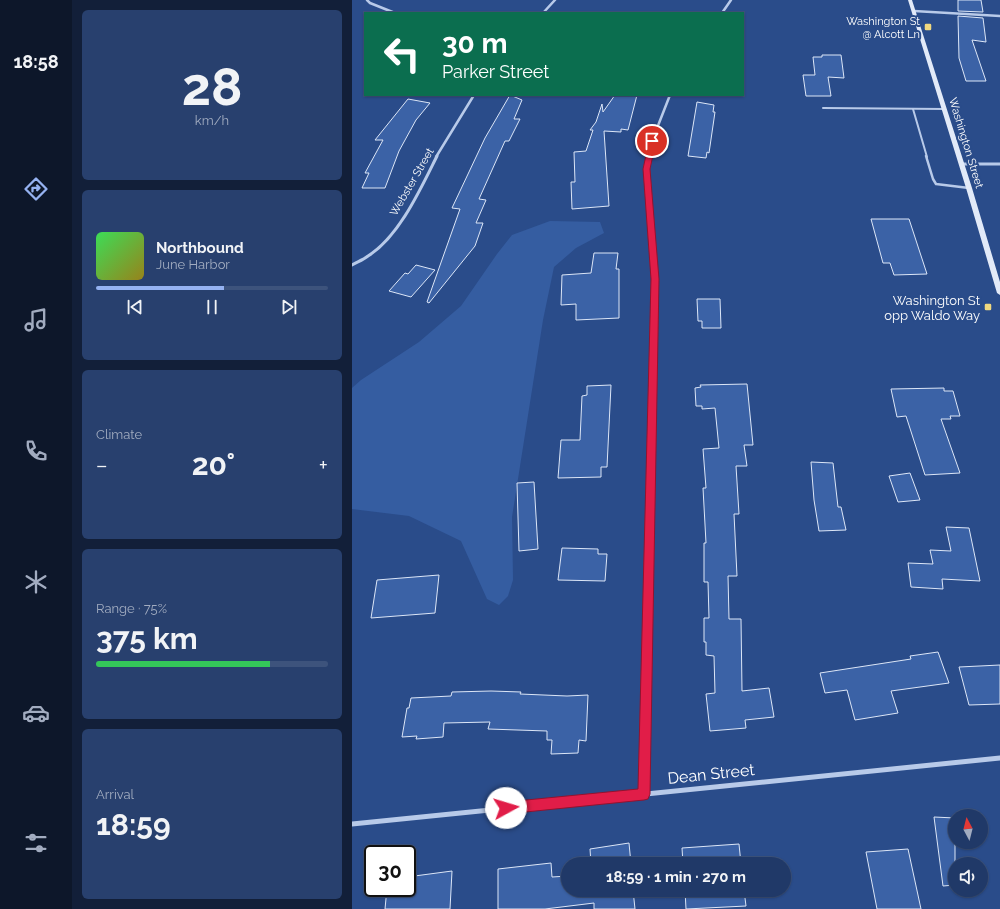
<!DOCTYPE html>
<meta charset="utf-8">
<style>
:root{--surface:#203968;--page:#28406e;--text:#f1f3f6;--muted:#a2acc0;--line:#3d537c;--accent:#95b2f1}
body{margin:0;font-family:Raleway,sans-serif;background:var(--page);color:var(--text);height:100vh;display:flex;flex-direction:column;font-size:15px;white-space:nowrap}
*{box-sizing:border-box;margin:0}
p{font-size:13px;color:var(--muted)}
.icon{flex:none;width:22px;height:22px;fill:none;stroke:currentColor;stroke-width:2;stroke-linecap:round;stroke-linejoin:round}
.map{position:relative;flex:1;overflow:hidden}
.panel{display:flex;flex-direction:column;gap:10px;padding:10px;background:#121f39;width:280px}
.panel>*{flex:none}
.banner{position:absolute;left:12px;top:12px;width:380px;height:84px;border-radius:0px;box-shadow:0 1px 3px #0004,0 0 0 1px var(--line);background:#0b6e4f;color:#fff;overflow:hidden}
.needle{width:26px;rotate:353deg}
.fabs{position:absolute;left:596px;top:809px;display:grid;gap:8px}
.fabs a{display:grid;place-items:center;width:40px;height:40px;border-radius:50%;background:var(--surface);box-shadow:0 1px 3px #0004,0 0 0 1px var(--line);font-size:20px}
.speed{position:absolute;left:12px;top:845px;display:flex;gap:8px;font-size:20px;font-weight:700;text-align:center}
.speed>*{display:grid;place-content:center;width:52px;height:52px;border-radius:50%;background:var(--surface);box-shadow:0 1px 3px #0004,0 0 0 1px var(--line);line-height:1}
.speed .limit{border:2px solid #111;border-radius:6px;background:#fff;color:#111}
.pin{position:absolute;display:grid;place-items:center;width:34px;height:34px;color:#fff;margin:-17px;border:2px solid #fff;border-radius:50%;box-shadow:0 1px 4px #0007}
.me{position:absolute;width:44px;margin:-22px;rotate:84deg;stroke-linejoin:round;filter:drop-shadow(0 0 3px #0008)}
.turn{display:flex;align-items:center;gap:14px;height:84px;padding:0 12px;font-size:18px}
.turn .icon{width:52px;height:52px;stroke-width:2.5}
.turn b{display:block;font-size:28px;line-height:34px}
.big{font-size:30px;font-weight:700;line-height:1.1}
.panel .tile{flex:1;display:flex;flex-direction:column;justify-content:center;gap:6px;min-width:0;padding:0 14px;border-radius:6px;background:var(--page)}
.panel .dial{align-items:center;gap:0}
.dial b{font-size:52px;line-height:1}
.song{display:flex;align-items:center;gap:12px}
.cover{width:48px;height:48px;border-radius:6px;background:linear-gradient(135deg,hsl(130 70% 55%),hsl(50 70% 35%))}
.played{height:4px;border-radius:2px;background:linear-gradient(90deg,var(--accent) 55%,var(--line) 55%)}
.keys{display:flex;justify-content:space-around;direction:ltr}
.heat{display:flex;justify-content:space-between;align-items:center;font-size:22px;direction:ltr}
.charge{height:6px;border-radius:3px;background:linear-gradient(90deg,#34c759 75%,var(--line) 0)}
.trip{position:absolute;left:209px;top:857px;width:230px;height:40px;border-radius:20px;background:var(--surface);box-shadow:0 1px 3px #0004,0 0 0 1px var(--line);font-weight:700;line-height:40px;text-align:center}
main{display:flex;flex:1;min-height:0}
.tabs{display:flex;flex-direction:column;width:72px;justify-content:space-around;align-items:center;background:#0d172a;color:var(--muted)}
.tabs .icon{width:28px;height:28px}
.tabs .current{color:var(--accent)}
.tabs b{font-size:18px;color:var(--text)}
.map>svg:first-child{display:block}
.green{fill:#355da1}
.building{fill:#3b62a6;stroke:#dce6f7}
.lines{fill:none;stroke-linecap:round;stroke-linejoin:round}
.service-far1{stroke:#b8cae9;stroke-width:2}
.service{stroke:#b8cae9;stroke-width:2.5}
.minor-far3{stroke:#b8cae9;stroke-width:2.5}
.minor-far2{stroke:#b8cae9;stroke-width:3}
.minor-far1{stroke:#b8cae9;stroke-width:4}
.minor{stroke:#b8cae9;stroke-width:5}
.secondary{fill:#e2eaf8;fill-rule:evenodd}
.route{fill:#e11d48;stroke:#92132f}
.poi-dot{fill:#f0d87f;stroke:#2a4c8a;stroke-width:1.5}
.labels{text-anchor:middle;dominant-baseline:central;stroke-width:4;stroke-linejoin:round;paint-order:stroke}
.far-poi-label{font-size:11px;fill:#fff;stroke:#2a4c8a;text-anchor:end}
.far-street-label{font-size:11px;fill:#fff;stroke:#2a4c8a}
.poi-label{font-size:13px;fill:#fff;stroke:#2a4c8a;text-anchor:end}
.near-street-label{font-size:16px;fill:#fff;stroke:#2a4c8a}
</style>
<main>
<nav class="tabs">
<b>18:58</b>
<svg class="icon current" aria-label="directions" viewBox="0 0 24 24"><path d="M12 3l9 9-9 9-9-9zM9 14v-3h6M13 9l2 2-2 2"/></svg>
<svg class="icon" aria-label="music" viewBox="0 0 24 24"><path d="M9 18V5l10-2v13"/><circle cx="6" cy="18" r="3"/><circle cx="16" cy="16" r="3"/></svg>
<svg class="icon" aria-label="phone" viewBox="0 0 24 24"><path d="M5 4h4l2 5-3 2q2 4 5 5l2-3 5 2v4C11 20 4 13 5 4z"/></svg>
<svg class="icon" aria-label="climate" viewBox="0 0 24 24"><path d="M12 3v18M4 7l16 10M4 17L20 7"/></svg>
<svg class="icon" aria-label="car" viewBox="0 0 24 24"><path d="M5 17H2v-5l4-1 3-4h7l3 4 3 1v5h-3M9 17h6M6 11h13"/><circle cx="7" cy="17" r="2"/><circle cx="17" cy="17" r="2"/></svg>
<svg class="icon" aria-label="filters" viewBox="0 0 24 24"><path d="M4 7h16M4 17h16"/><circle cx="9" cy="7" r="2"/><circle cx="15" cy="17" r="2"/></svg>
</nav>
<section class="panel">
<div class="tile dial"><b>28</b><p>km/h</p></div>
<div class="tile">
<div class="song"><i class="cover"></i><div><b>Northbound</b><p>June Harbor</p></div></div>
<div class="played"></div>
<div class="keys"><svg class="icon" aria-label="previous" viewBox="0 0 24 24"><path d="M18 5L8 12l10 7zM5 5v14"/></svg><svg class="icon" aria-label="pause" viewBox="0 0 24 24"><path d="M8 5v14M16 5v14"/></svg><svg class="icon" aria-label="next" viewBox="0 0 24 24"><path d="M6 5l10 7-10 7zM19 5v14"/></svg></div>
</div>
<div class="tile"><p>Climate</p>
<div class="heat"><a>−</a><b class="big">20°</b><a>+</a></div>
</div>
<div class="tile"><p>Range · 75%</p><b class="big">375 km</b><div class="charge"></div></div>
<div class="tile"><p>Arrival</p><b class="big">18:59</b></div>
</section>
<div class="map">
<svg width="648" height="909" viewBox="0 0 648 909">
<rect width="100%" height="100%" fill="#2a4c8a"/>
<path class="green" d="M198 221 248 222 252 233 224 248 202 267 191 320 160 517 161 580 156 596 147 605 135 599 109 541 57 516 0 509V388L9 380 67 342 109 306 145 254 160 235Z"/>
<g class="building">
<path d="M606 0H629L631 12 606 11Z"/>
<path d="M606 16 631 18 634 42 620 40 634 81H614L607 58Z"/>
<path d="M470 55H489L492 78 476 77 479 96H454L451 75H463L461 57H470Z"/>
<path d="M158 95 170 100 162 119H168L157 141H153L127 199 134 200 124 223H131L123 246 77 303 75 302 108 209 100 208 133 138Z"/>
<path d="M263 95H285L276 130 269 129V132L252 131 257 206 220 209 219 182H223L222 152 234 151 241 130H238L244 122 250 104 251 112Z"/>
<path d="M56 99 78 103 64 120 47 151 33 188H10L17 173H13L31 140H23Z"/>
<path d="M345 102 362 105 361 112H363L357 153 355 152 354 158 336 156Z"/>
<path d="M519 219H557L575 274 542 275 538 263H531Z"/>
<path d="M242 253H266L264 269H267V318L224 320V304L209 305 210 275 239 273Z"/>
<path d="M64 265 83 270 59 297 37 291 53 273 56 274Z"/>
<path d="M345 299H368L369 328H350V321H346Z"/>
<path d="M395 384 401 445H392L395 466H384L387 514H382L385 576H376L377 619H389L390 691 417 688 422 717 393 720 394 728 358 731 354 694 363 693 362 656 354 655V642H352V618H357L356 582H352V543H354L351 488H354L351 449 367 448 363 408 350 409V406H344L343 388 349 387 348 385Z"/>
<path d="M259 385 255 467H249V477L206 478 209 440H228L230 396 235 395V386Z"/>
<path d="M592 388V391H601L608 416H598L599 419H589L608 473 573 475 554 416 545 417 539 389Z"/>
<path d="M459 462 481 463 486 507H489L494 530 467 531 462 500Z"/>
<path d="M558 473 568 500 546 502 537 476Z"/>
<path d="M182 482 186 549 167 551 165 483Z"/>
<path d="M594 527 617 528 628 581 590 579 591 589 559 587 556 563 581 564 578 550 599 551Z"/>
<path d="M210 548 246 549V554H255L253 581 206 580Z"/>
<path d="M87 575 83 613 19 618 25 580Z"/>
<path d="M586 652 597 683 539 691 546 713 503 720 495 690 473 693 468 673 559 659 558 656Z"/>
<path d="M648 665V704L617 705 607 667Z"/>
<path d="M139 691 169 692 168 694 215 696 236 695 234 741 227 740 226 753 199 754 200 740H195V731L136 729 138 722 92 723 91 737 64 739 65 736 50 737 55 708H57L59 698 99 696 100 692Z"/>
<path d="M582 817 603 818V885L591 886Z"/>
<path d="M277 843 279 864H239L238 849Z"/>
<path d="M387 844 389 864H331L330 848Z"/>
<path d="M556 849 569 909H525L514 852Z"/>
<path d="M199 863 200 877 216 876V890H281L283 909H242V903L193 909H146V869Z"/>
<path d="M100 871 98 909H33L35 888H55V877Z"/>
<path d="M333 890H392L394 906 334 909Z"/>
</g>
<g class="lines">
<g class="service-far1">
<path d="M471 108 593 109"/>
<path d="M561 109 575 157"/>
</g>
<path class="service" d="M574 156 581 179 584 184 617 188"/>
<g class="minor-far3">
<path d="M15 0 18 3 43 13"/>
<path d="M562 11 648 16"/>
<path d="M191 13 203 0"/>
<path d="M370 13 379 0"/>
<path d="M84 157 122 95"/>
<path d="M297 157 300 141 318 95"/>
</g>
<g class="minor-far2">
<path d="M297 156 294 169 303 279 301 354"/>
<path d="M610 164H648"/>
<path d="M0 265C5 262 11 260 16 256 47 237 69 188 85 156"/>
</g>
<path class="minor-far1" d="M296 600 301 353"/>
<g class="minor">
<path d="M292 794 296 599"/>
<path d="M0 824 648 758"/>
</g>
<path class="secondary" d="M556 0H560L620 188 648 282V295L645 293 614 188Z"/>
</g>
<path class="route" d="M300 139 304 141 298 169 307 279 298 794 296 799 292 800 154 814 150 812 148 808 150 804 154 802 286 789 299 279 291 169 297 141Z"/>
<g class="poi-dot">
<rect x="572" y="23" width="8" height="8" rx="2"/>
<rect x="632" y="303" width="8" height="8" rx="2"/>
</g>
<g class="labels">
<g class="far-poi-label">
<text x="568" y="21">Washington St<tspan x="568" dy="13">@ Alcott Ln</tspan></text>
</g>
<g class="far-street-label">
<text transform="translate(614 143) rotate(73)">Washington Street</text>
<text transform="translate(60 182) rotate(-60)">Webster Street</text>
</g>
<g class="poi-label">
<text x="628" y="300">Washington St<tspan x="628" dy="15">opp Waldo Way</tspan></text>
</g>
<g class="near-street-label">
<text transform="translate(359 774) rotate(-6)">Dean Street</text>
</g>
</g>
</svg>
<div class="fabs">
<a><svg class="needle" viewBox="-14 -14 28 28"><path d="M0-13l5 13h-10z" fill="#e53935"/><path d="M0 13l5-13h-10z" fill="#a2acc0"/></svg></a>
<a><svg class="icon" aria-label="sound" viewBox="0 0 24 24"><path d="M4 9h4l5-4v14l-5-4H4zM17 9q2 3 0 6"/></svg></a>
</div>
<div class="speed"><div class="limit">30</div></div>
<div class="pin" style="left:300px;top:141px;background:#d93025"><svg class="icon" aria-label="arrive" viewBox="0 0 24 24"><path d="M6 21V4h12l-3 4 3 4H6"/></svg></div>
<svg class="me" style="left:154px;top:808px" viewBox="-20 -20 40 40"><circle r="19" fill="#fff"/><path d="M0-13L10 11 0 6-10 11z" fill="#e11d48"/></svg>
<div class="trip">18:59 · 1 min · 270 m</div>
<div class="banner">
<div class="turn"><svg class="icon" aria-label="left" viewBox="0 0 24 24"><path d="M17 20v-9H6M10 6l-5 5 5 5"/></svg><div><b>30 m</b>Parker Street</div></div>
</div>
</div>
</main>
